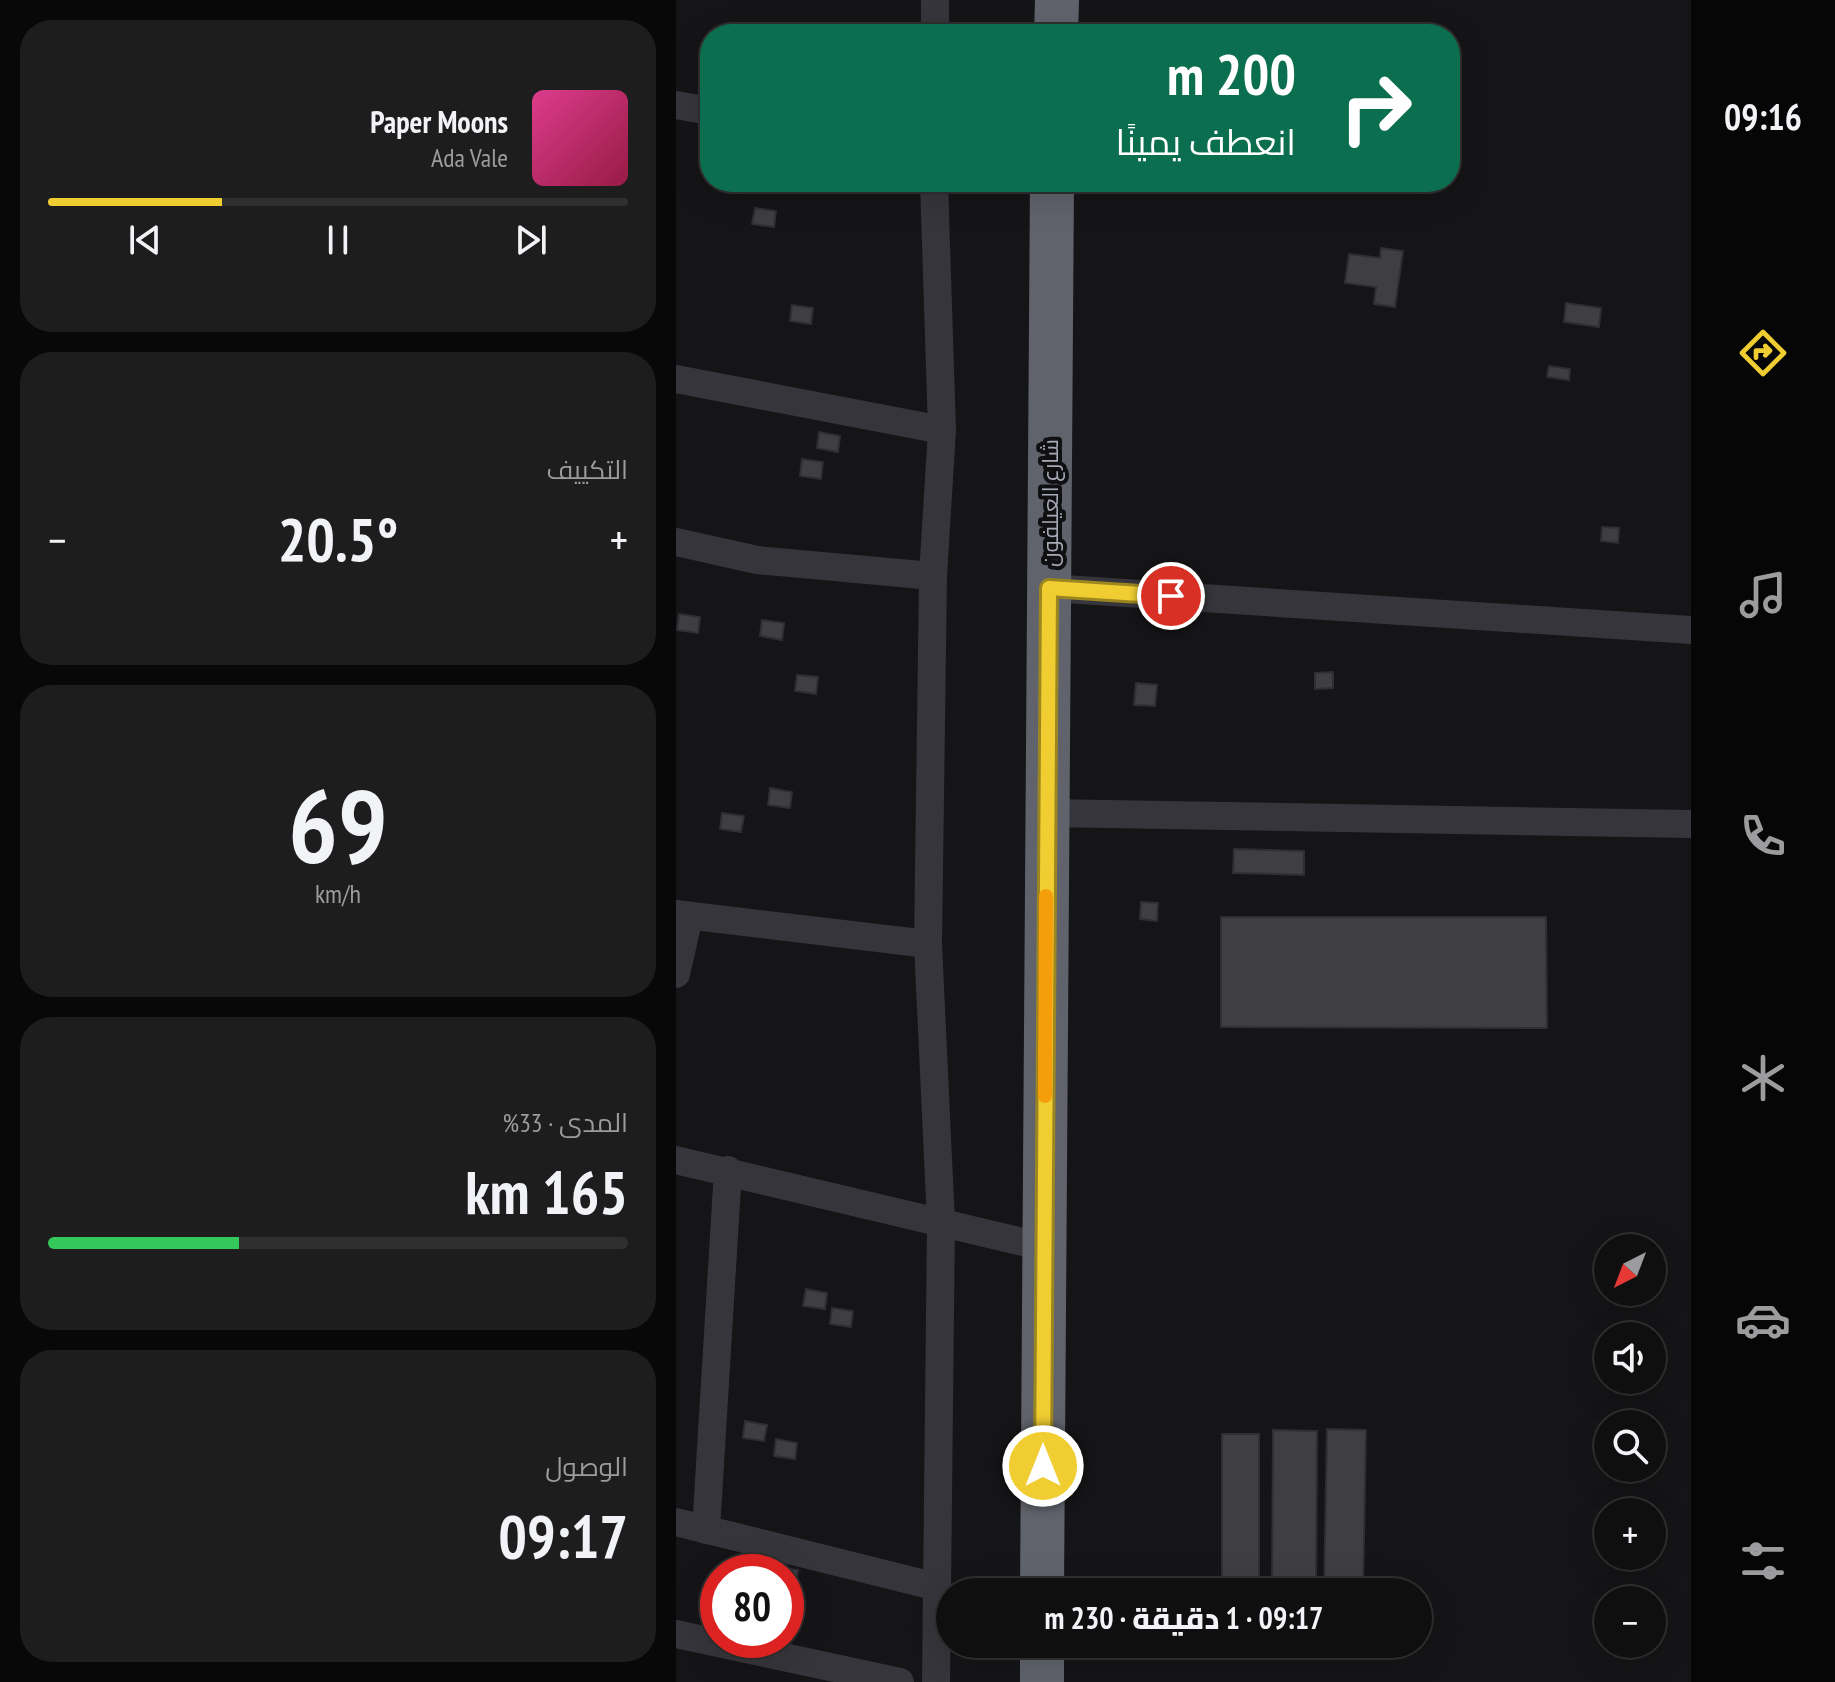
<!DOCTYPE html>
<html lang="ar">
<meta charset="utf-8">
<style>
:root{--surface:#100f10;--page:#1e1d1e;--text:#f1f3f6;--muted:#9c9c9f;--line:#302f30;--accent:#f0ce32}
body{margin:0;font-family:"PT Sans Narrow",Cairo,sans-serif;background:var(--page);color:var(--text);direction:rtl;height:100vh;display:flex;flex-direction:column;font-size:30px;white-space:nowrap}
*{box-sizing:border-box;margin:0}
p{font-size:26px;color:var(--muted)}
.icon{flex:none;width:44px;height:44px;fill:none;stroke:currentColor;stroke-width:2;stroke-linecap:round;stroke-linejoin:round}
.map{position:relative;flex:1;overflow:hidden;direction:ltr}
.sheet{display:flex;flex-direction:column;gap:20px;padding:20px;background:#090809;width:676px}
.sheet>*{flex:none}
.top-card{position:absolute;left:24px;top:24px;width:760px;height:168px;border-radius:32px;box-shadow:0 8px 32px #0002,0 0 0 2px var(--line);direction:rtl;background:#0b6e4f;color:#fff;overflow:hidden}
.needle{width:52px;rotate:222deg}
.buttons{position:absolute;left:918px;top:1234px;display:grid;gap:16px}
.buttons a{display:grid;place-items:center;width:72px;height:72px;border-radius:50%;background:var(--surface);box-shadow:0 8px 32px #0002,0 0 0 2px var(--line);font-size:40px}
.speed{position:absolute;left:24px;top:1554px;display:flex;gap:16px;font-size:40px;font-weight:700;text-align:center}
.speed>*{display:grid;place-content:center;width:104px;height:104px;border-radius:50%;background:var(--surface);box-shadow:0 8px 32px #0002,0 0 0 2px var(--line);line-height:1}
.speed .limit{border:12px solid #d22;background:#fff;color:#111}
.pin{position:absolute;display:grid;place-items:center;width:68px;height:68px;color:#fff;margin:-34px;border:4px solid #fff;border-radius:50%;box-shadow:0 2px 8px #0007}
.me{position:absolute;width:88px;margin:-44px;rotate:0deg;stroke-linejoin:round;filter:drop-shadow(0 0 6px #0008)}
.turn{display:flex;align-items:center;gap:28px;height:168px;padding:0 32px;font-size:36px}
.turn .icon{width:104px;height:104px;stroke-width:2.5}
.turn b{display:block;font-size:56px;line-height:68px}
.big{font-size:60px;font-weight:800;line-height:1.1}
.sheet .card{flex:1;display:flex;flex-direction:column;justify-content:center;gap:12px;min-width:0;padding:0 28px;border-radius:32px;background:var(--page)}
.sheet .dial{align-items:center;gap:0}
.dial b{font-size:104px;line-height:1}
.song{display:flex;align-items:center;gap:24px}
.cover{width:96px;height:96px;border-radius:12px;background:linear-gradient(135deg,hsl(330 70% 55%),hsl(340 70% 35%))}
.played{height:8px;border-radius:4px;background:linear-gradient(90deg,var(--accent) 30%,var(--line) 30%)}
.keys{display:flex;justify-content:space-around;direction:ltr}
.heat{display:flex;justify-content:space-between;align-items:center;font-size:44px;direction:ltr}
.charge{height:12px;border-radius:6px;background:linear-gradient(90deg,#34c759 33%,var(--line) 0)}
.trip{position:absolute;left:260px;top:1578px;width:496px;height:80px;border-radius:40px;background:var(--surface);box-shadow:0 8px 32px #0002,0 0 0 2px var(--line);font-weight:800;line-height:80px;text-align:center;direction:rtl}
main{display:flex;flex:1;min-height:0}
.tab-bar{display:flex;flex-direction:column;width:144px;justify-content:space-around;align-items:center;background:#060606;color:var(--muted)}
.tab-bar .icon{width:56px;height:56px}
.tab-bar .selected{color:var(--accent)}
.tab-bar b{font-size:36px;color:var(--text)}
.map>svg:first-child{display:block}
.building{fill:#3f3e43;stroke:#2f2e32;stroke-width:2}
.lines{fill:none;stroke-linecap:round;stroke-linejoin:round}
.street{stroke:#35353b;stroke-width:28}
.highway{stroke:#61636c;stroke-width:44}
.route-casing{stroke:#9c8620;stroke-width:20}
.route{stroke:#f0ce32;stroke-width:14}
.slow{stroke:#f59e0b;stroke-width:14}
.labels{text-anchor:middle;dominant-baseline:central;stroke-width:8;stroke-linejoin:round;paint-order:stroke}
.street-label{font-size:22px;fill:#a6a9b6;stroke:#100f11}
</style>
<main>
<nav class="tab-bar">
<b>09:16</b>
<svg class="icon selected" aria-label="directions" viewBox="0 0 24 24"><path d="M12 3l9 9-9 9-9-9zM9 14v-3h6M13 9l2 2-2 2"/></svg>
<svg class="icon" aria-label="music" viewBox="0 0 24 24"><path d="M9 18V5l10-2v13"/><circle cx="6" cy="18" r="3"/><circle cx="16" cy="16" r="3"/></svg>
<svg class="icon" aria-label="phone" viewBox="0 0 24 24"><path d="M5 4h4l2 5-3 2q2 4 5 5l2-3 5 2v4C11 20 4 13 5 4z"/></svg>
<svg class="icon" aria-label="climate" viewBox="0 0 24 24"><path d="M12 3v18M4 7l16 10M4 17L20 7"/></svg>
<svg class="icon" aria-label="car" viewBox="0 0 24 24"><path d="M5 17H2v-5l4-1 3-4h7l3 4 3 1v5h-3M9 17h6M6 11h13"/><circle cx="7" cy="17" r="2"/><circle cx="17" cy="17" r="2"/></svg>
<svg class="icon" aria-label="filters" viewBox="0 0 24 24"><path d="M4 7h16M4 17h16"/><circle cx="9" cy="7" r="2"/><circle cx="15" cy="17" r="2"/></svg>
</nav>
<div class="map">
<svg width="1015" height="1682" viewBox="0 0 1015 1682">
<rect width="100%" height="100%" fill="#151416"/>
<g class="building">
<path d="M79 208 100 211 98 227 76 224Z"/>
<path d="M705 248 727 251 719 307 698 304 700 287 669 283 673 254 704 258Z"/>
<path d="M890 303 925 308 923 327 888 322Z"/>
<path d="M116 305 137 308 135 324 114 321Z"/>
<path d="M873 366 894 369 893 380 871 377Z"/>
<path d="M143 432 164 436 162 452 141 448Z"/>
<path d="M126 459 147 462 145 479 124 476Z"/>
<path d="M926 527 943 528 942 543 925 541Z"/>
<path d="M3 614 24 617 22 633 1 630Z"/>
<path d="M86 620 108 623 106 640 84 636Z"/>
<path d="M657 672V688L639 689V673Z"/>
<path d="M121 675 142 677 140 694 119 691Z"/>
<path d="M460 683 481 685 479 706 458 705Z"/>
<path d="M94 788 116 792 114 808 92 805Z"/>
<path d="M46 813 68 816 65 832 44 829Z"/>
<path d="M558 849 628 851V875L557 873Z"/>
<path d="M465 902 482 903 481 921 464 919Z"/>
<path d="M545 917H870L871 1028 545 1027Z"/>
<path d="M130 1289 151 1293 149 1309 127 1306Z"/>
<path d="M156 1308 177 1311 175 1327 154 1324Z"/>
<path d="M69 1421 91 1425 88 1441 67 1438Z"/>
<path d="M651 1429 690 1430 687 1592H648Z"/>
<path d="M597 1430 641 1431 640 1592H596Z"/>
<rect x="546" y="1434" width="37" height="158"/>
<path d="M100 1439 121 1443 119 1459 98 1456Z"/>
<path d="M100 1567 122 1570 119 1587 110 1585V1572H100Z"/>
</g>
<g class="lines">
<g class="street">
<path d="M259 34V0"/>
<path d="M0 105 34 111"/>
<path d="M258 182 266 430 257 576 252 944 265 1222 260 1682"/>
<path d="M0 379 266 430"/>
<path d="M0 542 81 560 257 576"/>
<path d="M373 588 1015 630"/>
<path d="M371 813 1015 824"/>
<path d="M0 914 252 944"/>
<path d="M0 974 13 917"/>
<path d="M0 1160 368 1247"/>
<path d="M0 1522 261 1587"/>
<path d="M30 1530 52 1170"/>
<path d="M0 1634 224 1682"/>
</g>
<g class="highway">
<path d="M380 34 381 0"/>
<path d="M366 1592 376 182"/>
<path d="M366 1682V1644"/>
</g>
</g>
<g class="lines">
<defs>
<path id="route" d="M367 1466 373 588 495 596"/>
</defs>
<use href="#route" class="route-casing"/>
<use href="#route" class="route"/>
<path class="slow" d="M369 1096 370 896"/>
</g>
<g class="labels">
<g class="street-label">
<text transform="translate(374 503) rotate(-90)">شارع العيلفون</text>
</g>
</g>
</svg>
<div class="buttons">
<a><svg class="needle" viewBox="-14 -14 28 28"><path d="M0-13l5 13h-10z" fill="#e53935"/><path d="M0 13l5-13h-10z" fill="#9c9c9f"/></svg></a>
<a><svg class="icon" aria-label="sound" viewBox="0 0 24 24"><path d="M4 9h4l5-4v14l-5-4H4zM17 9q2 3 0 6"/></svg></a>
<a><svg class="icon" aria-label="search" viewBox="0 0 24 24"><circle cx="10" cy="10" r="6"/><path d="M15 15l6 6"/></svg></a>
<a>+</a>
<a>−</a>
</div>
<div class="speed"><div class="limit">80</div></div>
<div class="pin" style="left:495px;top:596px;background:#d93025"><svg class="icon" aria-label="arrive" viewBox="0 0 24 24"><path d="M6 21V4h12l-3 4 3 4H6"/></svg></div>
<svg class="me" style="left:367px;top:1466px" viewBox="-20 -20 40 40"><circle r="17" fill="#f0ce32" stroke="#fff" stroke-width="3"/><path d="M0-11L8 9 0 5-8 9z" fill="#fff"/></svg>
<div class="trip">09:17 · 1 دقيقة · 230 m</div>
<div class="top-card">
<div class="turn"><svg class="icon" aria-label="right" viewBox="0 0 24 24"><path d="M7 20v-9h11M14 6l5 5-5 5"/></svg><div><b>200 m</b>انعطف يمينًا</div></div>
</div>
</div>
<section class="sheet">
<div class="card">
<div class="song"><i class="cover"></i><div><b>Paper Moons</b><p>Ada Vale</p></div></div>
<div class="played"></div>
<div class="keys"><svg class="icon" aria-label="previous" viewBox="0 0 24 24"><path d="M18 5L8 12l10 7zM5 5v14"/></svg><svg class="icon" aria-label="pause" viewBox="0 0 24 24"><path d="M8 5v14M16 5v14"/></svg><svg class="icon" aria-label="next" viewBox="0 0 24 24"><path d="M6 5l10 7-10 7zM19 5v14"/></svg></div>
</div>
<div class="card"><p>التكييف</p>
<div class="heat"><a>−</a><b class="big">20.5°</b><a>+</a></div>
</div>
<div class="card dial"><b>69</b><p>km/h</p></div>
<div class="card"><p>المدى · 33%</p><b class="big">165 km</b><div class="charge"></div></div>
<div class="card"><p>الوصول</p><b class="big">09:17</b></div>
</section>
</main>
